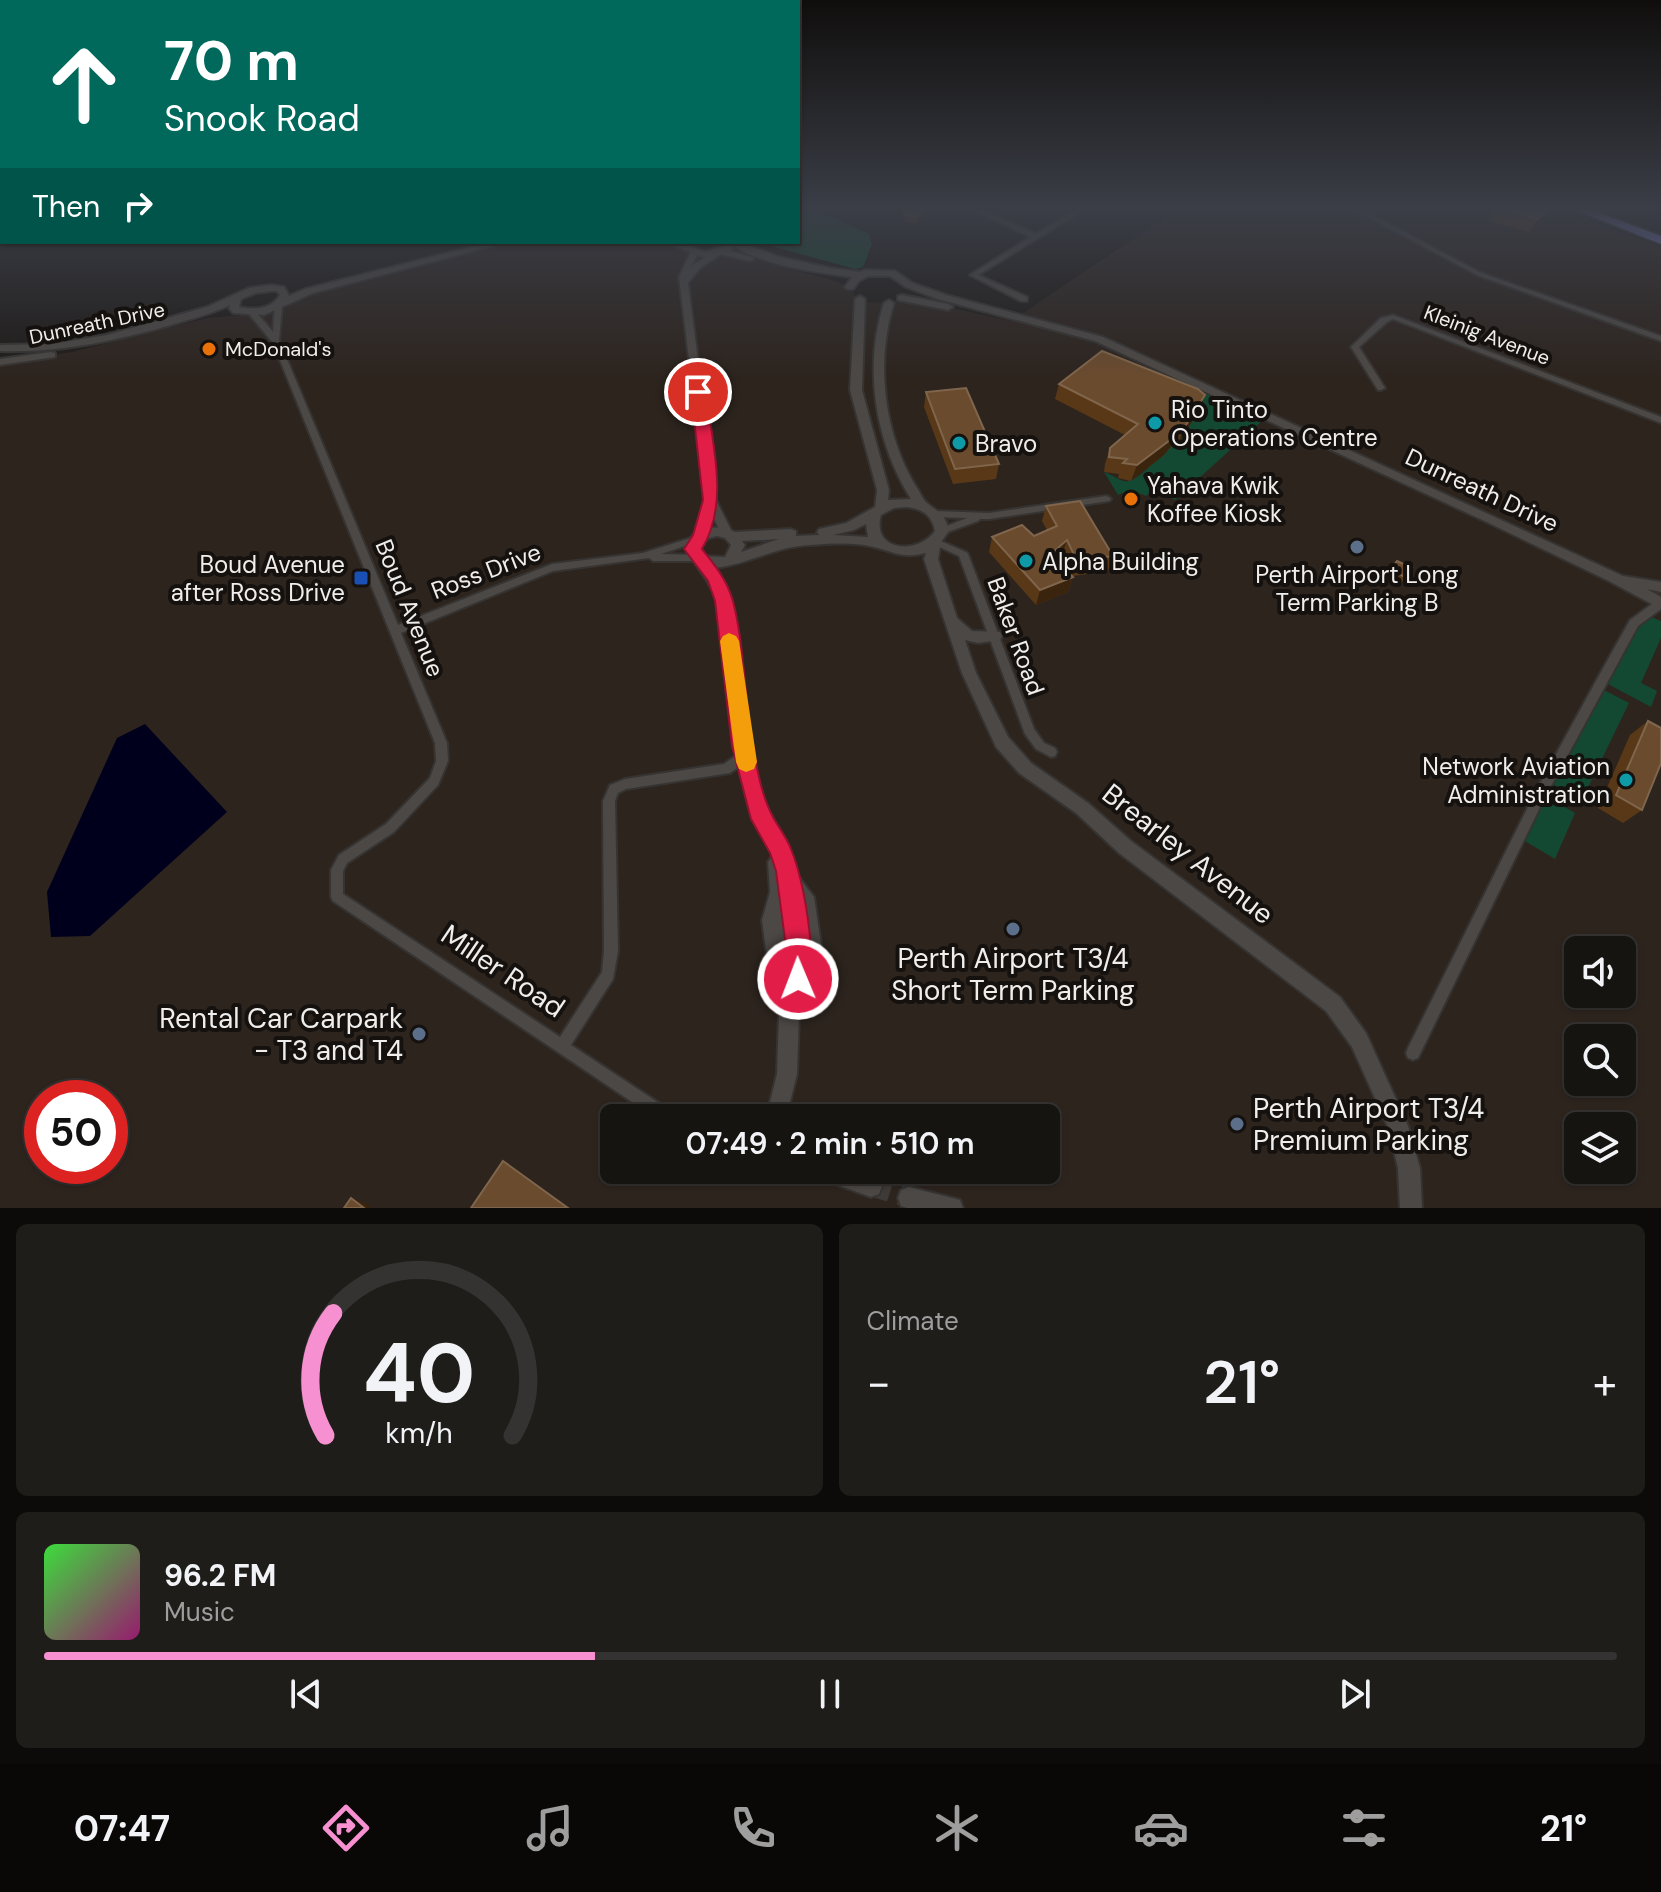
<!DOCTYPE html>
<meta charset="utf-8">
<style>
:root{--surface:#161411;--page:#1f1d1a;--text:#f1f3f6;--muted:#9e9e9f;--line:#353331;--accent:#f690d0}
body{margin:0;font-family:"DM Sans",sans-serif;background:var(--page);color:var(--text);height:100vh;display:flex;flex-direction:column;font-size:30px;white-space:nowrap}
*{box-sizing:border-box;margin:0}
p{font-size:26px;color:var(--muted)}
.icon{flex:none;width:44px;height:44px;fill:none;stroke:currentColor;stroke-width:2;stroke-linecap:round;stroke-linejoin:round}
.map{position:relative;height:1208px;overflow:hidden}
.panel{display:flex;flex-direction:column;gap:16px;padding:16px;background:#0c0b09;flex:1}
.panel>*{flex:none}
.top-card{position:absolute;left:0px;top:0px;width:800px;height:244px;box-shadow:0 2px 6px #0004,0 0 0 2px var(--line);background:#00695c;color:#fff;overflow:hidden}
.fabs{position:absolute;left:1564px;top:936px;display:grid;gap:16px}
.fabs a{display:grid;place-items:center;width:72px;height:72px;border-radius:12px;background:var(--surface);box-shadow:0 2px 6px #0004,0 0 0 2px var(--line);font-size:40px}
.speed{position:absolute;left:24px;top:1080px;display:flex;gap:16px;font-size:40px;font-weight:700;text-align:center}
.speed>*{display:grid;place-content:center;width:104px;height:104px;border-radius:50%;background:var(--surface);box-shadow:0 2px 6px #0004,0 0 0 2px var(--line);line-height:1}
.speed .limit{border:12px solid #d22;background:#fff;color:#111}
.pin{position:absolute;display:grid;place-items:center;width:68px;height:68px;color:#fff;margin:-34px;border:4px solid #fff;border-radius:50%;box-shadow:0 2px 8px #0007}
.me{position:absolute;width:88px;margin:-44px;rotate:359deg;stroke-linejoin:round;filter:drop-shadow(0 0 6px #0008)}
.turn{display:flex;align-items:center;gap:28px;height:168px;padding:0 32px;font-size:36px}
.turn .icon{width:104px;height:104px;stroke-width:2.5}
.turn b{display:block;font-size:56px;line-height:68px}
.then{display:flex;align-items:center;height:76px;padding:0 32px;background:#0003;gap:16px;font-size:30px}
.big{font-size:60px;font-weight:600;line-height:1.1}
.panel .tile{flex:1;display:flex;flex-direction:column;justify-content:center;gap:12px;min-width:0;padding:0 28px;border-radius:12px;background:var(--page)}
.panel .dial{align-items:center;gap:0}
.dial svg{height:208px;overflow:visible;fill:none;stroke:var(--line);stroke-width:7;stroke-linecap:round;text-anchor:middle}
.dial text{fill:var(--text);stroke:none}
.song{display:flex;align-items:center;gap:24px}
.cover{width:96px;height:96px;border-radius:12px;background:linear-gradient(135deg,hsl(120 70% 55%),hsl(320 70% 35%))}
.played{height:8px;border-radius:4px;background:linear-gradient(90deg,var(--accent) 35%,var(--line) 35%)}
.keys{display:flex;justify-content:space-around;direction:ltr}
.heat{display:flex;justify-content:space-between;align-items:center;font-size:44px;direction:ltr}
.panel .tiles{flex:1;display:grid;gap:16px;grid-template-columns:1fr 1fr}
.tile:last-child{grid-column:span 2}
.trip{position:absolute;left:600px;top:1104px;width:460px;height:80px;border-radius:12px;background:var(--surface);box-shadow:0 2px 6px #0004,0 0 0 2px var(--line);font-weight:600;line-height:80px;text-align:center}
.menu{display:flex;height:128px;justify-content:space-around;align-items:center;background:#090807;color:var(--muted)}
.menu .icon{width:56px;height:56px}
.menu .current{color:var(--accent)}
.menu b{font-size:36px;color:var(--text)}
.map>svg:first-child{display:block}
.built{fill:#2d241e;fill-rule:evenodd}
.green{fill:#134832}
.water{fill:#00001d}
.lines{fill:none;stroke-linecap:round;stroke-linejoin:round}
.secondary-tunnel{stroke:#3e3a37;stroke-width:20;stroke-dasharray:20 10;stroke-linecap:butt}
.minor-casing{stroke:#363432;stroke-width:4}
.tertiary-casing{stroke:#363432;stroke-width:4}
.secondary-casing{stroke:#363432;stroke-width:4}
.trunk-casing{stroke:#363432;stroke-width:4}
.minor{fill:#4c4845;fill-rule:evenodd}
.tertiary{fill:#4c4845;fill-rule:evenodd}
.secondary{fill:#4c4845;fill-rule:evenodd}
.trunk{fill:#7b7ed2;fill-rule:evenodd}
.wall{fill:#593817}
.shaded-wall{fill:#3b240d}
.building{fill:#6a4b2e;stroke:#7f654c;stroke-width:2}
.route{fill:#e11d48;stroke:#92132f;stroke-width:2}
.slow{fill:#f59e0b}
.food-dot{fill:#e8710a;stroke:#15110e;stroke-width:3}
.culture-dot{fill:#0f9aa8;stroke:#15110e;stroke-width:3}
.service-dot{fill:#5c6f8a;stroke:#15110e;stroke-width:3}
.transit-dot{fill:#1a4fb4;stroke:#15110e;stroke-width:3}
.labels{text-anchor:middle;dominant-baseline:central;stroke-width:8;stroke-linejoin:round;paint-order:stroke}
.far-street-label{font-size:20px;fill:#f0eeec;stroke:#15110e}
.far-poi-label{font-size:20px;fill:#f0eeec;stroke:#15110e;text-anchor:start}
.poi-label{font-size:24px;fill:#f0eeec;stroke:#15110e;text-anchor:start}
.street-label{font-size:24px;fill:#f0eeec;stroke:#15110e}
.near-street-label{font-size:28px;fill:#f0eeec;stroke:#15110e}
.near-poi-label{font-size:28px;fill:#f0eeec;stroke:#15110e}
</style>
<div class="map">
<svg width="1661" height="1208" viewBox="0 0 1661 1208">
<rect width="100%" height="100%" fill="#1e1a17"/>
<path class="built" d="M1178 209H1559L1661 247V1208H0V362L72 352 207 318 253 314 295 296 504 242H670L691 253 720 252 745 257 829 279 850 287 855 296 868 302 889 303 911 299 1011 321ZM1578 950H1622V994H1578ZM1578 1038H1622V1082H1578ZM42 1098H110V1166H42ZM614 1118H1046V1170H614ZM1578 1126H1622V1170H1578Z"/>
<g class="green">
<path d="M798 209H815L869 234 872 244 863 267 855 269 757 242H798Z"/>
<path d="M1183 383 1262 421 1175 500 1153 489 1146 496 1130 490 1118 495 1104 472C1111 474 1117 479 1123 481 1133 484 1152 466 1154 459L1158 460 1165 440 1180 443 1182 439 1180 437 1185 434 1182 433 1189 428 1180 384Z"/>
<path d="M1649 616 1661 621V638L1641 683 1657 691 1651 707 1606 683 1642 619Z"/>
<path d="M1602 689 1629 703 1581 802 1553 784Z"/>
<path d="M1541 793 1575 813 1555 859 1520 838Z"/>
</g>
<path class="water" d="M145 724 227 812 90 936 51 937 47 892 117 738Z"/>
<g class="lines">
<path class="secondary-tunnel" d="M871 1186 909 1198"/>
<defs>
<g id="minor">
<path d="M1078 209H1085L978 275 1027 297V301H1021L970 275 1031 237 977 212V210H981L1036 234Z"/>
<path d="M1353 209H1361L1481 273 1661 336V341L1477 275Z"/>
<path d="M275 304 282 306 279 340 398 625 552 564 643 553 697 536 702 539 700 541 661 554 697 555 702 559 700 561H653L649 558 553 571 401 633 447 743 448 761 438 785 394 832 347 863 343 871V894L560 1037 602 972 604 951 603 801 610 785 625 779 724 764 735 756 738 745 742 743 746 745 748 748 744 763 730 773 626 789 618 793 615 801 618 951 613 979 571 1045 674 1113 676 1118H656L333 901 331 897V870L339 855 386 824 430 778 436 761 435 743 273 343 249 314 256 312 273 332Z"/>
<path d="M1393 315 1661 417V423L1393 319 1387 322 1359 347 1385 388 1381 390H1378L1351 347 1381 318Z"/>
<path d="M1106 496 1109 497 1111 499 1109 501 989 519H980L978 521 942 534 939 533 937 531 939 529 967 518 936 517 931 514 936 511 989 513Z"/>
<path d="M936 539 966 552 968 554 1034 729 1044 743 1055 748 1057 752 1055 756 1051 757 1036 749 1025 734 959 556 933 544 931 542 933 540Z"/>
<path d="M1661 600V609L1638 626 1545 797 1418 1058 1413 1060 1408 1058 1406 1053 1408 1048 1537 789 1596 681 1630 620 1656 601Z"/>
<path d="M767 1104 772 1106 774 1111 772 1118H758L762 1106Z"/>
</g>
<path id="tertiary" d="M691 251 698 253 691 268 694 264 714 252 721 254 700 268 688 283 716 500 732 532 730 535H722L712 515 707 535 701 539 695 535 706 500 679 277Z"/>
<g id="secondary">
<path d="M492 242H508L313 293 264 315 233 313 229 308 230 305C211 314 191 319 171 325 115 341 59 353 0 351V345L52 344 107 335 207 307 249 288 271 285 284 287 289 296 305 289ZM271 291H277L280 295C271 310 254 310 239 307L241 299 256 293Z"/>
<path d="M665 242H679L705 252 729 245 734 248 730 251 755 258 750 261 719 254 705 258Z"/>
<path d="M728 242H740L779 257 830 268 860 272 866 270 895 271 912 283 946 295 1103 337 1623 576 1661 582V592L1647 589 1661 597V609L1609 581 1489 523 1095 341 938 299 906 287 890 276H868L859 281 853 289H847L845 287 852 277C815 272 757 265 728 242Z"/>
<path d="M902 295 948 304 953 307 948 310 898 300V296Z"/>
<path d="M860 296 865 299 862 390 889 490 888 500 911 499C875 442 863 367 884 303L889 300 894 303C875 362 884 435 917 488 920 492 923 500 927 503 939 513 945 513 949 531L941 542 938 559 957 618 972 631 1000 632 1002 636 1000 640 978 643 965 640 976 673 1008 737 1031 763 1088 803 1131 841 1340 997 1366 1033 1408 1126 1420 1168 1422 1208H1400L1398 1168 1388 1127 1352 1047 1326 1011 1119 853 1076 813 1019 773 996 747 962 673 924 559 926 553C904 558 898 554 878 548 858 542 831 543 810 545 776 546 748 565 714 568L726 585 731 601 750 746 764 802 786 843 798 876 814 897 822 951 808 978 799 1014 797 1074 786 1118H766L777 1074 779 1014 771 986 762 920 770 892 768 862 773 855 748 804 734 746 717 601C710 578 692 566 686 544L693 535 710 528 723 527 735 532 791 529 796 531V536L819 535 817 532 819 529 846 523 875 507 877 490 850 390 855 299ZM907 507C922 509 932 515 935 531 918 555 871 552 881 515L894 508ZM866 524 868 537 833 535 854 530ZM717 536 725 538 731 545 725 557 703 556 700 545 709 538ZM779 539 741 552 745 545 742 541ZM790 893 797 901 804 949 800 956Z"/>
<path d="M51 352 55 353V357L0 365V359Z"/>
<path d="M816 1170H857L879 1178 882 1186 879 1194 871 1197 819 1178Z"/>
<path d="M909 1187 960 1200 963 1208H907L901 1206 898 1198 901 1190Z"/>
</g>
<path id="trunk" d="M1573 209H1589L1661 236V244Z"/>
</defs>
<use href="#minor" class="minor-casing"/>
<use href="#tertiary" class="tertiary-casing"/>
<use href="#secondary" class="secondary-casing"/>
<use href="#trunk" class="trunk-casing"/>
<use href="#minor" class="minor"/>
<use href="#tertiary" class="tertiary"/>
<use href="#secondary" class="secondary"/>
<use href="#trunk" class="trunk"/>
</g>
<g class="wall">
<path d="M902 209H927L926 215 917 223 905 222 902 213Z"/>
<path d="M1496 209H1548L1542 219 1529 232 1489 221Z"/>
<path d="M1059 384 1199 411 1178 443 1173 444 1164 455 1131 481 1118 478 1119 474 1104 472 1105 464 1110 448 1125 435 1055 399Z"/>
<path d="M926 392 999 464 996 479 953 484 924 407Z"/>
<path d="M1046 506 1113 556 1108 571 1073 576 1062 555 1057 560 1073 577 1068 592 1036 605 989 552 992 537 1034 536 1047 530 1042 521Z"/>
<path d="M1397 561 1412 568 1400 585 1385 577Z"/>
<path d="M1648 721 1642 810 1623 823 1598 808 1630 735Z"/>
</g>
<g class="shaded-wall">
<path d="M925 209H927L926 215 917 223V216Z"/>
<path d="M1547 209H1548L1542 219 1529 232 1538 219Z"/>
<path d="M1205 395 1199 411 1178 443 1184 428Z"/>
<path d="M1179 428 1173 444 1164 455 1131 481 1137 465Z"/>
<path d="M1067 540 1062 555 1047 569 1051 554Z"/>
<path d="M1073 577 1068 592 1036 605 1040 590Z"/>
<path d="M351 1198 365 1203 371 1208H364Z"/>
</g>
<g class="building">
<path d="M903 209H925L917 216 906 215Z"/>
<path d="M1505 209H1547L1538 219Z"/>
<path d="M1102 351 1198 389 1205 395 1184 428H1179L1170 440 1137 465 1123 463 1127 459 1109 457 1110 448 1138 424 1059 384Z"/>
<path d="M966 388 999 464 955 469 926 392Z"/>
<path d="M1080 501 1113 556 1077 561 1067 540 1051 554 1073 577 1040 590 992 537 1022 525 1034 536 1057 526 1046 506Z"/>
<path d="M1397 561 1412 568 1405 577 1390 570Z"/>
<path d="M1648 721 1661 728V763L1642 810 1616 795Z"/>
<path d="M503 1161 568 1208H471Z"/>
<path d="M351 1198 364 1208H344Z"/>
</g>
<linearGradient id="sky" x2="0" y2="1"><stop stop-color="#100e0d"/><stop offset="0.55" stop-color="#3b3e47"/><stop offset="1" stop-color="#3b3e47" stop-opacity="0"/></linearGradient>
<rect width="1661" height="378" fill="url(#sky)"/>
<path class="route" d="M698 388 706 392C712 444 730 502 702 549 715 565 727 580 733 601 745 648 744 699 753 747 757 769 762 797 773 817 779 828 787 838 791 849 803 879 819 958 806 988L798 991 789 988 786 979V947L776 871 770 853 751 819 732 746 715 601 708 581 684 549 693 535 703 500 691 392Z"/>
<path class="slow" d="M729 633 736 636 739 641 757 762 754 769 746 772 739 769 736 762 720 641 723 636Z"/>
<g class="food-dot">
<circle cx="209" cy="349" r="8"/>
<circle cx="1131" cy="499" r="8"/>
</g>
<g class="culture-dot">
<circle cx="1155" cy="423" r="8"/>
<circle cx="959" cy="443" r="8"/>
<circle cx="1026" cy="561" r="8"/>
<circle cx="1626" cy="780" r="8"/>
</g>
<g class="service-dot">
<circle cx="1357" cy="547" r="8"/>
<circle cx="1013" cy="929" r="8"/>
<circle cx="419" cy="1034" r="8"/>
<circle cx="1237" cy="1124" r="8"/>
</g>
<rect class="transit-dot" x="353" y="570" width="16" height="16" rx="4"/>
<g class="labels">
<g class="far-street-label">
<text transform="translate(97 323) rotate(-12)">Dunreath Drive</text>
<text transform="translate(1487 335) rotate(21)">Kleinig Avenue</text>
</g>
<g class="far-poi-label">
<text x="225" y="349">McDonald's</text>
</g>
<g class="poi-label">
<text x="1171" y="409">Rio Tinto<tspan x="1171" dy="28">Operations Centre</tspan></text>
<text x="975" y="443">Bravo</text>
<text x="1147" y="485">Yahava Kwik<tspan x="1147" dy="28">Koffee Kiosk</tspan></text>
<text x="1042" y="561">Alpha Building</text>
<text x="345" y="564" text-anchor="end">Boud Avenue<tspan x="345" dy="28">after Ross Drive</tspan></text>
<text x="1357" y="574" text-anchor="middle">Perth Airport Long<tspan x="1357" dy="28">Term Parking B</tspan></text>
<text x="1610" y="766" text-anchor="end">Network Aviation<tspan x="1610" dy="28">Administration</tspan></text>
</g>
<g class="street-label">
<text transform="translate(1482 490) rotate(25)">Dunreath Drive</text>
<text transform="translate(486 571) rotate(-21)">Ross Drive</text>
<text transform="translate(410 608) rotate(68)">Boud Avenue</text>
<text transform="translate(1016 636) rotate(70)">Baker Road</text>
</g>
<g class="near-street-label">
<text transform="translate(1188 854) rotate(38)">Brearley Avenue</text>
<text transform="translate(503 971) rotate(34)">Miller Road</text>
</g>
<g class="near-poi-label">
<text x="1013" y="958">Perth Airport T3/4<tspan x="1013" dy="32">Short Term Parking</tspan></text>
<text x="403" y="1018" text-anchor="end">Rental Car Carpark<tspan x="403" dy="32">- T3 and T4</tspan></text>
<text x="1253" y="1108" text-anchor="start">Perth Airport T3/4<tspan x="1253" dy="32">Premium Parking</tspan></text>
</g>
</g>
</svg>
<div class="fabs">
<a><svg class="icon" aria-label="sound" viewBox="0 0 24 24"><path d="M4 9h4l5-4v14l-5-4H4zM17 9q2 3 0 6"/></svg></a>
<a><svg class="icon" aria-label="search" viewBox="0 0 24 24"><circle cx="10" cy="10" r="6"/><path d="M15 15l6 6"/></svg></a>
<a><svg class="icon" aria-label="layers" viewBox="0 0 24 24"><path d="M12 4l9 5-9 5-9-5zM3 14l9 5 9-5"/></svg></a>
</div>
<div class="speed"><div class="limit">50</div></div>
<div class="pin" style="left:698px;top:392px;background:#d93025"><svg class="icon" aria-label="arrive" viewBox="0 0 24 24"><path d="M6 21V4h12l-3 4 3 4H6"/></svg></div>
<svg class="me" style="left:798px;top:979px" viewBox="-20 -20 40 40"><circle r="17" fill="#e11d48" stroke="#fff" stroke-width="3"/><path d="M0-11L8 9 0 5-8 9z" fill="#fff"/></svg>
<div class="trip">07:49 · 2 min · 510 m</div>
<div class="top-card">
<div class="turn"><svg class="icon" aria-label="ahead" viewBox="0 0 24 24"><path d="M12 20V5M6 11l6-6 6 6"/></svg><div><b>70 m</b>Snook Road</div></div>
<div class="then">Then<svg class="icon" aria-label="right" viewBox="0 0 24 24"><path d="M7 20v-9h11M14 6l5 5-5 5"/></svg></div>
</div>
</div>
<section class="panel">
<div class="tiles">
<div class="tile dial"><svg viewBox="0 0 100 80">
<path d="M14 69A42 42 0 1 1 86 69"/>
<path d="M14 69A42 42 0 0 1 17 22" stroke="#f690d0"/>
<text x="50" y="56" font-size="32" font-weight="700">40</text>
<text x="50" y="72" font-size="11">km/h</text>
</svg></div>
<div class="tile"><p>Climate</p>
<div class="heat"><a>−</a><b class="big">21°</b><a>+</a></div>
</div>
<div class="tile">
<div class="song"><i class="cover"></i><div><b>96.2 FM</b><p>Music</p></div></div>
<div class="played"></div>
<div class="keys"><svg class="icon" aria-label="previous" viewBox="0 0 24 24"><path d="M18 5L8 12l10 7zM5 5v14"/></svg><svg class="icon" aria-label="pause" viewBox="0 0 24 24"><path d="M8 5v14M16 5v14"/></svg><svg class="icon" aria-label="next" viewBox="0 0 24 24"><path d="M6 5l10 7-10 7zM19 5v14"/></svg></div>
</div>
</div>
</section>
<nav class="menu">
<b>07:47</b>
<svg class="icon current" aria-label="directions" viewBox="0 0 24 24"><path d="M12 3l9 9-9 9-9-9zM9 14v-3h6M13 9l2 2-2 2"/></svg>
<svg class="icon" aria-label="music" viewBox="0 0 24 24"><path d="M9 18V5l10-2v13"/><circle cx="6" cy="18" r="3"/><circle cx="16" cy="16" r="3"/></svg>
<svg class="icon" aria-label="phone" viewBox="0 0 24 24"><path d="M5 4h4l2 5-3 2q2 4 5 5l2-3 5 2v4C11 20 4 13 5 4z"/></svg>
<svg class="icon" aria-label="climate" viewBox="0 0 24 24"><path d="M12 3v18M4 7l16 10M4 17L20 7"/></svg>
<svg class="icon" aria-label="car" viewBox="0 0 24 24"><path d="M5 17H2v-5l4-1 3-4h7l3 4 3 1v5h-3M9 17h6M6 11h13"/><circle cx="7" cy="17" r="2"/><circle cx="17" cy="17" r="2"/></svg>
<svg class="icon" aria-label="filters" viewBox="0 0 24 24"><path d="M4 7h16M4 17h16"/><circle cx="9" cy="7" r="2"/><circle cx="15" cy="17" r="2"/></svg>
<b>21°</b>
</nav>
